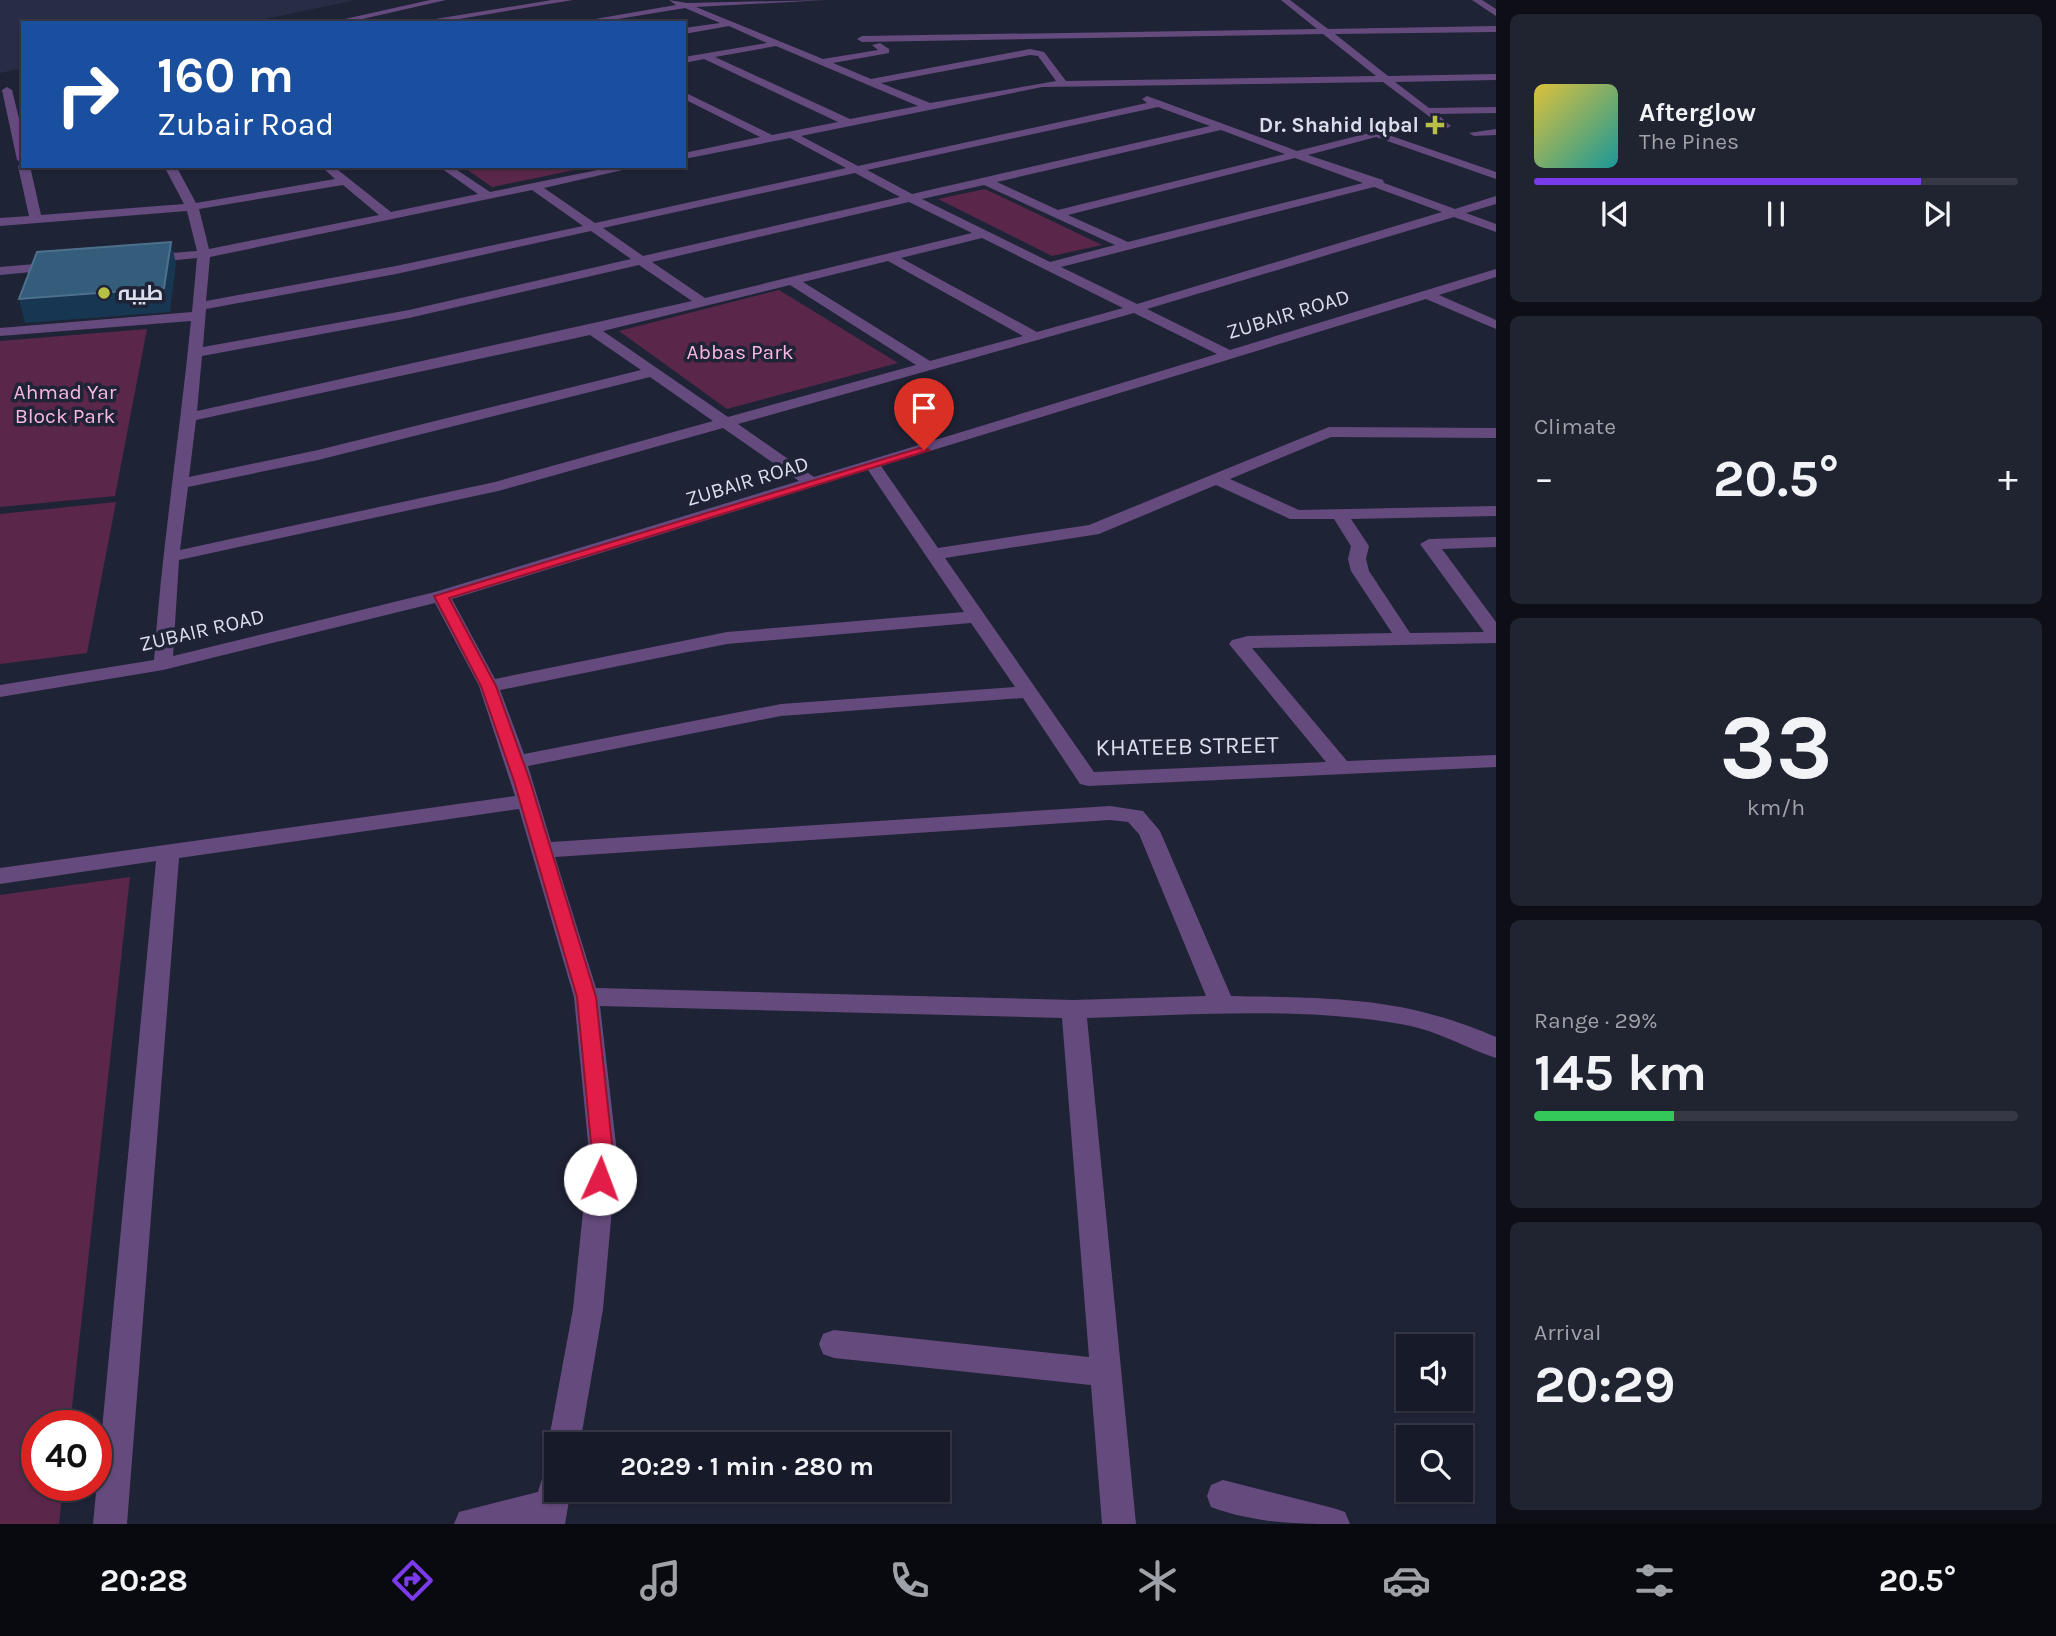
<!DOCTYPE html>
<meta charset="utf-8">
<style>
:root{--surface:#171a28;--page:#202330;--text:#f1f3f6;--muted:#9ea1a8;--line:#363845;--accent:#7c3aed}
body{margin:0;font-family:Karla,Cairo,sans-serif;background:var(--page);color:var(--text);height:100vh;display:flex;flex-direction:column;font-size:26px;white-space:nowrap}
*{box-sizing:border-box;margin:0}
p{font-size:23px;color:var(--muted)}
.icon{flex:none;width:38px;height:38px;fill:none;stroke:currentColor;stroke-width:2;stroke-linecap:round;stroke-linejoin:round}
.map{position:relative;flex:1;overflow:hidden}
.sheet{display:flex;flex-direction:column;gap:14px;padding:14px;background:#0d0e16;width:560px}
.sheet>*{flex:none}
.guide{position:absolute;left:21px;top:21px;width:665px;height:147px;border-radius:0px;box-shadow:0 2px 5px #0004,0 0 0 2px var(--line);background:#1a4fa0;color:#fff;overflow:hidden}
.controls{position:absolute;left:1396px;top:1334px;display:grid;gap:14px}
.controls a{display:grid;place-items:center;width:77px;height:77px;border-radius:0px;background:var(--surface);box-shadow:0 2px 5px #0004,0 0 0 2px var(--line);font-size:35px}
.speed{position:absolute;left:21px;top:1410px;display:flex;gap:14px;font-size:35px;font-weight:700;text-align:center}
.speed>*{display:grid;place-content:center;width:91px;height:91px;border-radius:50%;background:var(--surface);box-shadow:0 2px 5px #0004,0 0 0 2px var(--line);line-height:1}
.speed .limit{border:10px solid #d22;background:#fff;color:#111}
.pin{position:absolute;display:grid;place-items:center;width:60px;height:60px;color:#fff;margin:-72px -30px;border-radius:50% 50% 50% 0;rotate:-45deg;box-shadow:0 0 7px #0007}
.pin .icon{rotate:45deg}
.me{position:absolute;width:77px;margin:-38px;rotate:2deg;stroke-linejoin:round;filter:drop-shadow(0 0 5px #0008)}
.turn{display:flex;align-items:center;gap:24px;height:147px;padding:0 21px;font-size:32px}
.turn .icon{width:91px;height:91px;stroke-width:2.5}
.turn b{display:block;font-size:49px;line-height:60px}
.big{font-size:52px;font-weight:700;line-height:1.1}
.sheet .widget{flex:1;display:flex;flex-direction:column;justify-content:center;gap:10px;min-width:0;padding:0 24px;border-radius:10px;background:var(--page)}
.sheet .dial{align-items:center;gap:0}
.dial b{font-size:91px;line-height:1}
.song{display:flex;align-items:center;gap:21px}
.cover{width:84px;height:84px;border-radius:10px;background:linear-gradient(135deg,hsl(50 70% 55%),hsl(180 70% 35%))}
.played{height:7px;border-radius:4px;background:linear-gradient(90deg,var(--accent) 80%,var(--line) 80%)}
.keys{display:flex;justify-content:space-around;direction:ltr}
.heat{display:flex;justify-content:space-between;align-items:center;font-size:38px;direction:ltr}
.charge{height:10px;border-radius:5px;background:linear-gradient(90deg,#34c759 29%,var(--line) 0)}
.trip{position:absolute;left:544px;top:1432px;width:406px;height:70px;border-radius:0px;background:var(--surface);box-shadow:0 2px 5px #0004,0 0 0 2px var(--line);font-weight:700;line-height:70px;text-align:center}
.menu{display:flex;height:112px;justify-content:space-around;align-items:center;background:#090a10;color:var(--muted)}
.menu .icon{width:49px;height:49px}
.menu .active{color:var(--accent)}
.menu b{font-size:32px;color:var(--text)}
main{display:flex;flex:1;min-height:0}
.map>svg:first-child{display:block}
.built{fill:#282d45}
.green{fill:#5a274b}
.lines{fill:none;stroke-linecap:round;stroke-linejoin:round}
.minor{fill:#654b7d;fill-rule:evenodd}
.shaded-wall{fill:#173652}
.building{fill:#335d7b;stroke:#4d718c;stroke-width:2}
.route{fill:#e11d48;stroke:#92132f;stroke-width:2}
.poi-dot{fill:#b9c046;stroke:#1f2336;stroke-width:2.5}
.labels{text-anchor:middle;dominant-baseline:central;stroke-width:7;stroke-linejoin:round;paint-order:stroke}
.far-poi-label{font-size:21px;font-weight:bold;fill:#daddeb;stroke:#1f2336;text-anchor:end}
.far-street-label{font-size:21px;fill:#daddeb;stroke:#1f2336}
.far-park-label{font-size:21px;fill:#f9b7e2;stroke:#1f2336}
.street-label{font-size:24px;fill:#daddeb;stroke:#1f2336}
</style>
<main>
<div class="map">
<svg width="1496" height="1524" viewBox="0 0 1496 1524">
<rect width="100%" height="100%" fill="#1f2336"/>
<path class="built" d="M0 0H356L245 23H23V68L0 73Z"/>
<g class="green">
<path d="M462 166H594L492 187Z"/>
<path d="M985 189 1102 245 1052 256 938 199Z"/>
<path d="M779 290 898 363 727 409 619 331Z"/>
<path d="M147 329 115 496 0 507V341Z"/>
<path d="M116 502 87 653 0 664V514Z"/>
<path d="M130 877 70 1426H37V1486H63L59 1524H0V895Z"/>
</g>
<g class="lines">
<g class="minor">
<path d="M430 0H446L345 23H327Z"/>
<path d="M552 0H573L435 23H411Z"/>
<path d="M669 0 687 3 826 0 696 7 823 59 878 50 872 45 880 43 889 49V53L833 63 871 79 1030 49 1044 52 1066 81 1376 76 1323 34 862 42 857 39 862 36 1317 29 1281 0H1290L1328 29 1496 26V32L1335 34 1388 76 1496 74V80L1395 82 1429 108 1496 107V113L1437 114 1451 126 1446 129 1383 82 1042 87 801 136 858 166 1147 103 1142 99 1147 96 1297 151 1377 131 1496 172V179L1376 137 1308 155 1383 180 1384 183 1455 209 1496 196V204L1466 213 1496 224V232L1454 217 1147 309 1230 350 1496 269V277L1439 295 1496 320V329L1426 299 881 466 938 548 1089 525 1329 427 1496 428V438L1331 437 1230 479 1299 510 1496 506V516L1351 519 1369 546 1366 559 1369 571 1410 633 1484 632 1420 544 1429 539 1496 537V547L1442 549 1496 622V643L1252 648 1347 761 1496 755V767L1088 786 1080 784 1023 698 781 716 528 766 551 842 1110 806 1143 811 1160 831 1231 996C1331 998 1402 996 1496 1037V1058C1466 1048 1438 1031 1406 1025 1302 1006 1192 1015 1087 1018L1136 1524H1102L1091 1385 834 1358 823 1354 819 1344 823 1334 834 1330 1089 1357 1062 1018 600 1006 617 1153 603 1309 580 1444H556V1456L548 1444 573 1309 589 1153 574 997 519 809 179 858 127 1524H93L156 861 0 884V868L515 796 479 686 435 603 163 670 0 697V685L154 660C162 546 180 433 191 321L0 336V328L192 312 197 258 146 263 140 259 146 255 197 251 187 211 0 226V218L29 216 18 166 22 163 17 160 2 90 7 87 12 90 23 135V166H30L41 215 184 204 164 166H176L196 203 335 179 321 166H333L391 212 478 194 438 166H451L490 192 617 166H640L544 188 595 223 846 168 790 138 684 159V153L760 137 684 99V92L772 135 838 122 704 59 684 63V57L767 43 729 26 684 34V28L720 23 685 8 594 23H572L676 5ZM776 46 918 106 850 119 715 57ZM1030 55 1038 56 1056 81 930 103 881 83ZM1158 107 1210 126 912 194 867 170ZM1221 130 1285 154 1058 210 997 182ZM1295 158 1363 183 1128 242 1068 215ZM855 173 900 197 643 256 603 228ZM343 185 379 215 209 249 199 209ZM984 185 1115 245 1050 262 922 199ZM1374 187 1442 212 1137 304 1061 267ZM532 190 583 226 396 266 206 301 210 257ZM909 202 972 233 705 298 652 262ZM591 231 631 259 409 310 203 347 206 309 396 274ZM982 238 1123 308 1037 332 901 258ZM888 261 1023 336 930 361 803 282ZM639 265 692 301 197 411 202 356 409 318ZM790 285 916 365 728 417 603 331ZM1134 313 1217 354 814 477 738 424ZM590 335 641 370 318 450 189 477 196 420ZM650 377 713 421 495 482 180 550 188 487 318 460ZM723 428 799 481 435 592 173 656 179 560 498 491ZM868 470 964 612 727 632 495 679 452 599ZM1216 485 1290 519H1334L1351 546 1348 559 1351 571 1392 633 1248 636 1232 640 1229 644 1326 762 1094 772 945 558 1099 534ZM971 623 1015 687 781 704 524 754 500 690 727 644ZM1110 820 1128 822 1139 834 1206 996 1074 1000 596 988 555 857Z"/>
<path d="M1472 0H1482L1496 9V16Z"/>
<path d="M1496 129V135L1474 136 1469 133Z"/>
<path d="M58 262 63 263V269L0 275V267Z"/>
<path d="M556 1467V1489H571L565 1524H454L459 1512 538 1492 544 1472Z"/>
<path d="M1223 1480 1333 1508 1345 1512 1350 1524C1301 1524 1257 1524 1211 1507L1207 1496 1211 1485Z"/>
</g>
</g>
<path class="shaded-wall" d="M171 242 176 264 170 312 25 323 19 299Z"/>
<path class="building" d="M171 242 164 288 19 299 37 252Z"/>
<path class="route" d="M920 448 930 450 449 598 496 686 530 781 596 997 613 1153 608 1185 600 1187 593 1185 590 1179 592 1153 577 997 514 781 481 686 434 596Z"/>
<g class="poi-dot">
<path d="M1431.5 114.5h7v7h7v7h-7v7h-7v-7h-7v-7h7z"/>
<circle cx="104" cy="293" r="7"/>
</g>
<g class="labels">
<g class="far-poi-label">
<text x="1419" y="125">Dr. Shahid Iqbal</text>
<text x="118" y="293" text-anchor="start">طیبہ</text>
</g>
<g class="far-street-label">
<text transform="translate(1288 314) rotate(-17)">ZUBAIR ROAD</text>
<text transform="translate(747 481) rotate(-17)">ZUBAIR ROAD</text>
<text transform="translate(202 630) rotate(-13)">ZUBAIR ROAD</text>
</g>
<g class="far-park-label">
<text x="740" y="352">Abbas Park</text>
<text x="65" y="392">Ahmad Yar<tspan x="65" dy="24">Block Park</tspan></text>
</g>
<g class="street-label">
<text transform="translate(1187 746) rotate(-1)">KHATEEB STREET</text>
</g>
</g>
</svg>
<div class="controls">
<a><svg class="icon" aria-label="sound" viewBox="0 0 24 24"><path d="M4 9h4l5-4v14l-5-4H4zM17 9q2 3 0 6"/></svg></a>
<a><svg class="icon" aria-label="search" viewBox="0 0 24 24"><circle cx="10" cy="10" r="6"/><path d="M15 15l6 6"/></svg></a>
</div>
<div class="speed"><div class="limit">40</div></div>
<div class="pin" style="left:924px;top:450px;background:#d93025"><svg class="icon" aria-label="arrive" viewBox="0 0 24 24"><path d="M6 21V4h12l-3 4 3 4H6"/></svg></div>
<svg class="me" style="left:600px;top:1179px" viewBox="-20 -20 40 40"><circle r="19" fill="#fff"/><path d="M0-13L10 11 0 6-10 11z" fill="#e11d48"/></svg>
<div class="trip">20:29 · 1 min · 280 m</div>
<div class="guide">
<div class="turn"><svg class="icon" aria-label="right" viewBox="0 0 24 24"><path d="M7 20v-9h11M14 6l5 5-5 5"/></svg><div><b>160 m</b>Zubair Road</div></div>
</div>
</div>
<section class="sheet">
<div class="widget">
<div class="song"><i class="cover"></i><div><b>Afterglow</b><p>The Pines</p></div></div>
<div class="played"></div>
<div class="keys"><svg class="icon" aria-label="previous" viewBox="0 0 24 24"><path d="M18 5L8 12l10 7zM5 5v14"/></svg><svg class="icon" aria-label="pause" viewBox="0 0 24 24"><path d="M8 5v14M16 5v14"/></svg><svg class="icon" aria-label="next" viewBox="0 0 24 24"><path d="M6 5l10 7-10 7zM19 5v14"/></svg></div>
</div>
<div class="widget"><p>Climate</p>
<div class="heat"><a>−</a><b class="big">20.5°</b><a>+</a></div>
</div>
<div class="widget dial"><b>33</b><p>km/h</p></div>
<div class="widget"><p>Range · 29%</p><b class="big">145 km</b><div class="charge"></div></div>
<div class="widget"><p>Arrival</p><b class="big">20:29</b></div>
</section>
</main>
<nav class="menu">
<b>20:28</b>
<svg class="icon active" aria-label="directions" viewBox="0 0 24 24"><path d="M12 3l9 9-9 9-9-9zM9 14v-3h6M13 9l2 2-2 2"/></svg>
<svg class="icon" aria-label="music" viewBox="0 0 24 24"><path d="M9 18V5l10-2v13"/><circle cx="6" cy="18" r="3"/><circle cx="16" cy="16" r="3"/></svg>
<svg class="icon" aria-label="phone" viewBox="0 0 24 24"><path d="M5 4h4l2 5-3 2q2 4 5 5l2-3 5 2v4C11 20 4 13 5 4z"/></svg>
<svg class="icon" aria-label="climate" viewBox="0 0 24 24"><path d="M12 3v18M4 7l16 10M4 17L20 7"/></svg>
<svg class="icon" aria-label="car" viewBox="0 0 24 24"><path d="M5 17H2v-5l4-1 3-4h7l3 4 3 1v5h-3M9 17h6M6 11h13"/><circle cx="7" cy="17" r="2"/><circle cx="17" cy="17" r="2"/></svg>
<svg class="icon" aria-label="filters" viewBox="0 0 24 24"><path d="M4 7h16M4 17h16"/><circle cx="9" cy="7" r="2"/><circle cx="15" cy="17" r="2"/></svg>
<b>20.5°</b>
</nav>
